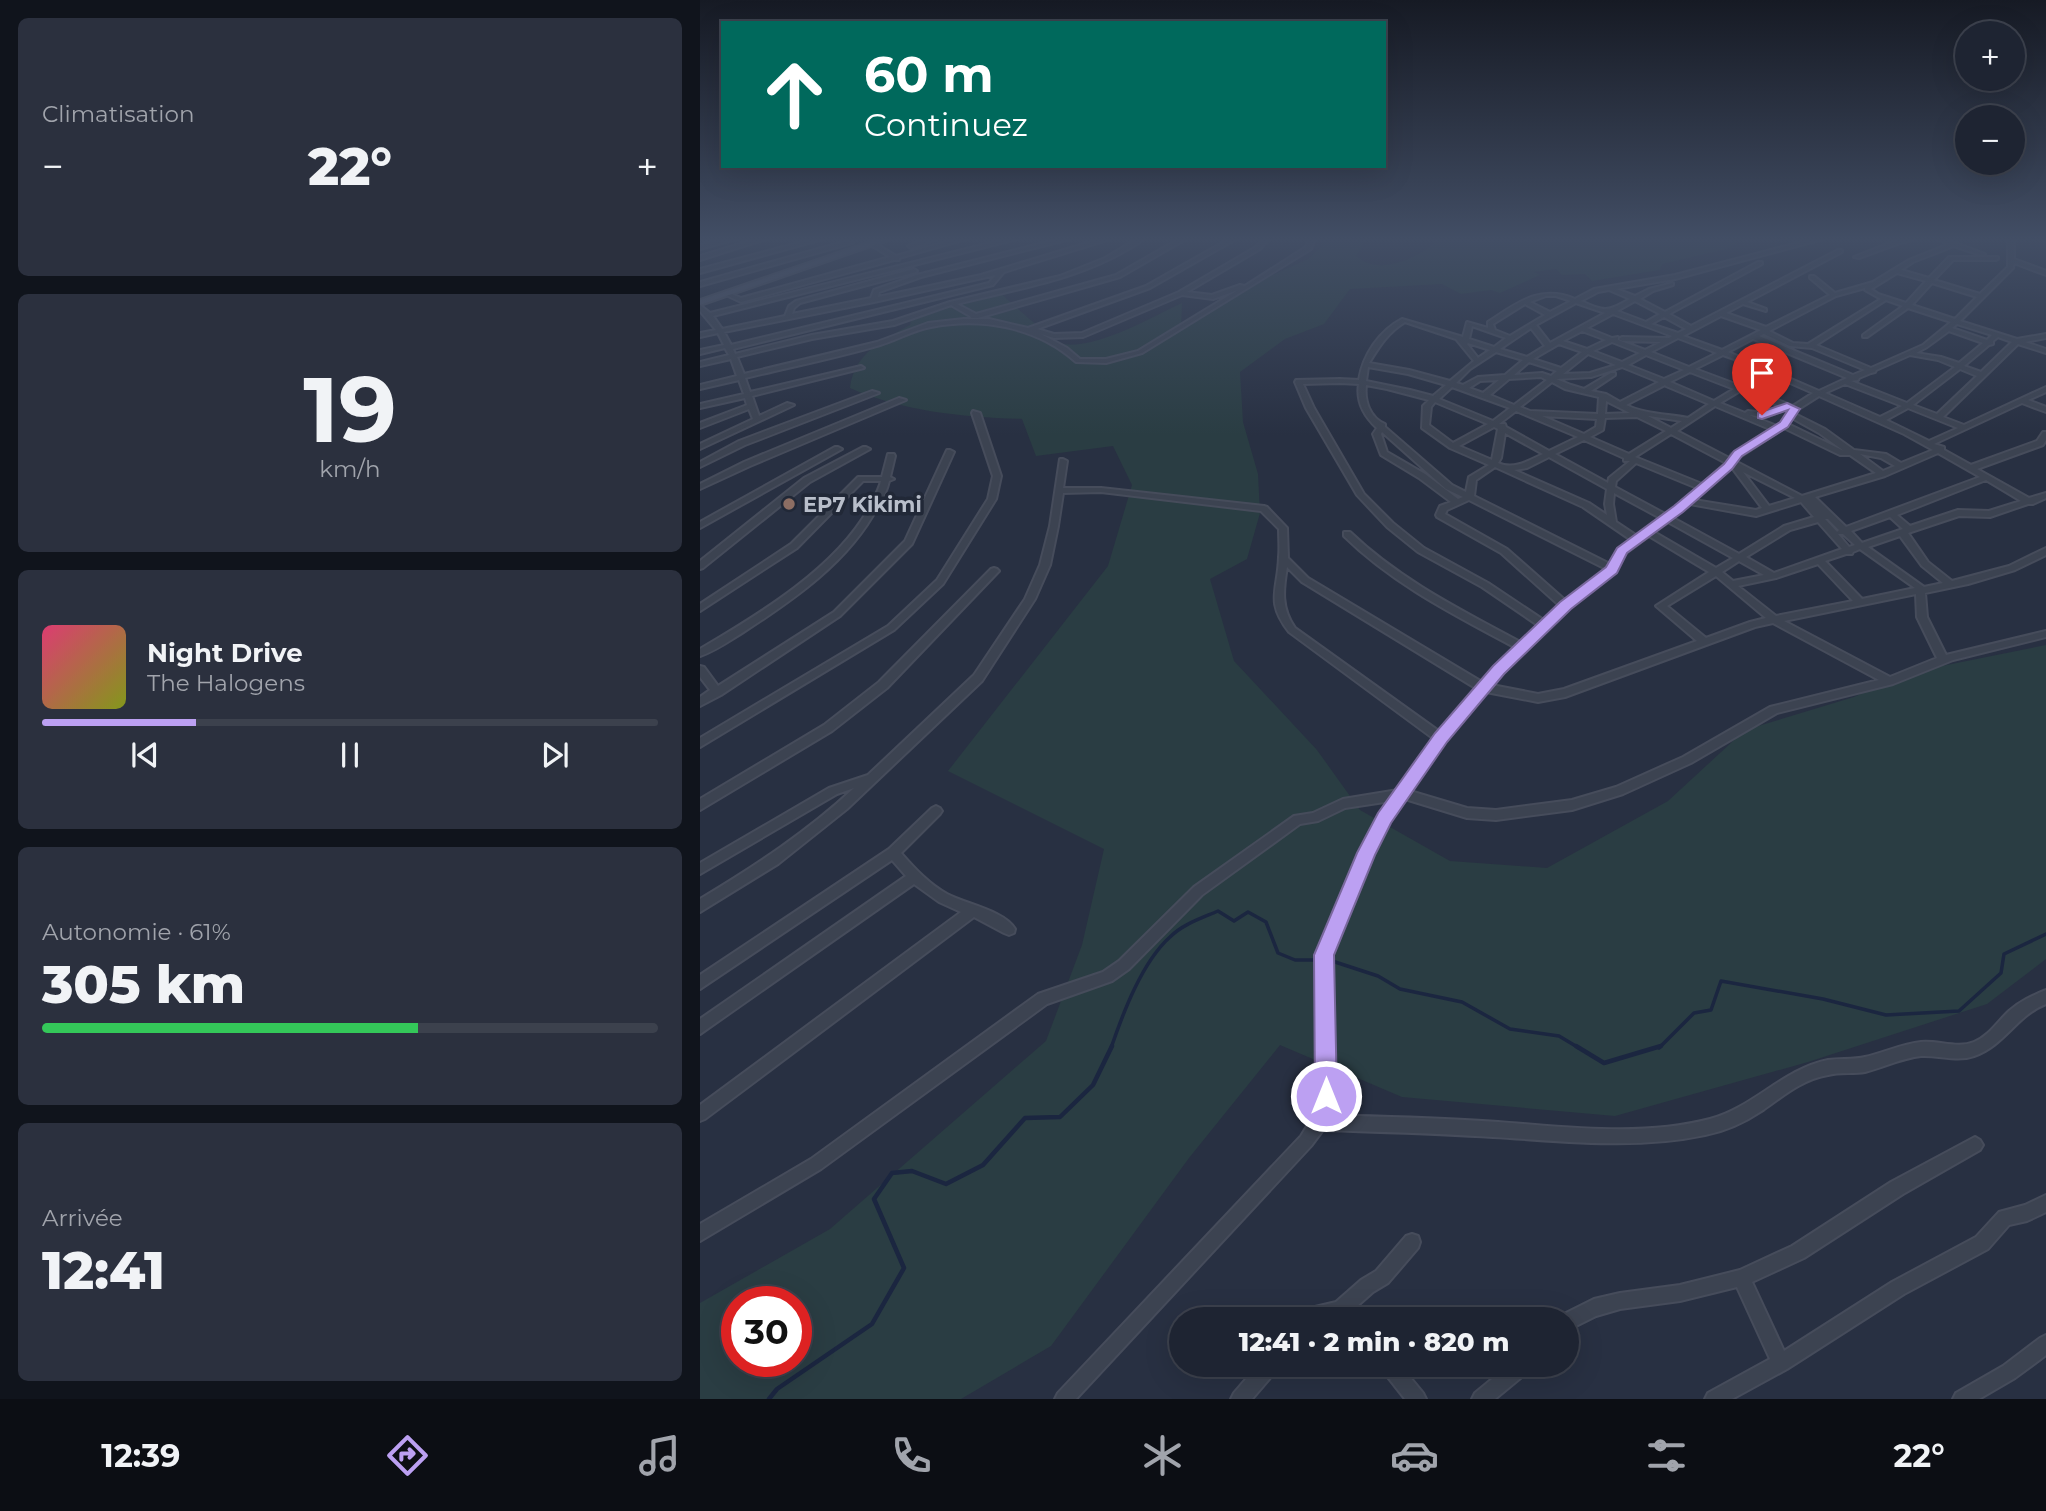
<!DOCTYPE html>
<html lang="fr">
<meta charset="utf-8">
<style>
:root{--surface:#1e2432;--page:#2b303e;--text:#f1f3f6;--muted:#a1a4ac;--line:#3c414d;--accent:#bca0f2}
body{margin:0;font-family:Montserrat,sans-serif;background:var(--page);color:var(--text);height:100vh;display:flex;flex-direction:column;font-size:26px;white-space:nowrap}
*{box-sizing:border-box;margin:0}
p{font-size:23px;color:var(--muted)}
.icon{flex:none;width:38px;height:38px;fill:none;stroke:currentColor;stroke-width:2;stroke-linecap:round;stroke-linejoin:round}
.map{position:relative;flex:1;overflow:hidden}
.details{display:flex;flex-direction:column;gap:18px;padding:18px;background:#10141c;width:700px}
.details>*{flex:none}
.hud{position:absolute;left:21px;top:21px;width:665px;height:147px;border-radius:0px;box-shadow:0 7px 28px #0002,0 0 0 2px var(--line);background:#00695c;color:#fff;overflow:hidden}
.controls{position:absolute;left:1255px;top:21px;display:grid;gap:14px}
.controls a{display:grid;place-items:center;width:70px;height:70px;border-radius:50%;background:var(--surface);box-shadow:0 7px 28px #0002,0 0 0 2px var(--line);font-size:35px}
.speed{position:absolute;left:21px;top:1286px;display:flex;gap:14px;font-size:35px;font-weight:700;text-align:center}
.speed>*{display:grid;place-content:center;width:91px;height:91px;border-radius:50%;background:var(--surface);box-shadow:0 7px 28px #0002,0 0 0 2px var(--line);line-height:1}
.speed .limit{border:10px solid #d22;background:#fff;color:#111}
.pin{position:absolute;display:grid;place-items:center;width:60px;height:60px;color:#fff;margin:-72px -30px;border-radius:50% 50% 50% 0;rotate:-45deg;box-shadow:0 0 7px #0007}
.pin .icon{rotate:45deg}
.me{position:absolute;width:77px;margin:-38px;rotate:0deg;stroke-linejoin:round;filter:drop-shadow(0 0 5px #0008)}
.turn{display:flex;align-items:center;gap:24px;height:147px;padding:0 28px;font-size:32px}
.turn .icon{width:91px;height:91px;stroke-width:2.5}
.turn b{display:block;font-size:49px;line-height:60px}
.big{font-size:52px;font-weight:800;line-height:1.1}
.details .widget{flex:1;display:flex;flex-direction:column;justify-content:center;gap:10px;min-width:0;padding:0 24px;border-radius:10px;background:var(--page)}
.details .dial{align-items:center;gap:0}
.dial b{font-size:91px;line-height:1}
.song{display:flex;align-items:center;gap:21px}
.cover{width:84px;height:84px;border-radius:10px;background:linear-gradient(135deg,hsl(340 70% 55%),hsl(70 70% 35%))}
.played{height:7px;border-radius:4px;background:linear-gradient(90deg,var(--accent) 25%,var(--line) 25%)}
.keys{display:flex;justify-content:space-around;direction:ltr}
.heat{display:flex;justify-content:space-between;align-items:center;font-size:38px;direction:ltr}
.charge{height:10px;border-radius:5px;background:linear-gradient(90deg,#34c759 61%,var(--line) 0)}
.trip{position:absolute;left:469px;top:1307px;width:410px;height:70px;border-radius:35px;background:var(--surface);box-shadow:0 7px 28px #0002,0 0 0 2px var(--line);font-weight:800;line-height:70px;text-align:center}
.menu{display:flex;height:112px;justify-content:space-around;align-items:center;background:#0c0e14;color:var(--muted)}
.menu .icon{width:49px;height:49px}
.menu .selected{color:var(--accent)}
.menu b{font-size:32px;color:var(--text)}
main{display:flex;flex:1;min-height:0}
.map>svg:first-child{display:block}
.green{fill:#2a3d43;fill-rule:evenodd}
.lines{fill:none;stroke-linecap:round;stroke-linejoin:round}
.stream-far1{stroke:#1b2640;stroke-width:3.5}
.stream{stroke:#1b2640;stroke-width:4.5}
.street-casing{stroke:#464c5b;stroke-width:4}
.secondary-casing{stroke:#464c5b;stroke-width:4}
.street{fill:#3c4351;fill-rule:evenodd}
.secondary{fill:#4b5264;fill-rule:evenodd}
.route{fill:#bca0f2;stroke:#7a689d;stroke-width:2}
.education-dot{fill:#8d6e63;stroke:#212837;stroke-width:2.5}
.labels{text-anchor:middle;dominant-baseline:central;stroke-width:7;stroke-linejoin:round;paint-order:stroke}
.far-poi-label{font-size:21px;font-weight:bold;fill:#b9bfcb;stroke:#212837;text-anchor:start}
</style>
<main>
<section class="details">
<div class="widget"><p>Climatisation</p>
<div class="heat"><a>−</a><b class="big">22°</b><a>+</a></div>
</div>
<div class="widget dial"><b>19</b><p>km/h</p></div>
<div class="widget">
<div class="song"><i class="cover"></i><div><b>Night Drive</b><p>The Halogens</p></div></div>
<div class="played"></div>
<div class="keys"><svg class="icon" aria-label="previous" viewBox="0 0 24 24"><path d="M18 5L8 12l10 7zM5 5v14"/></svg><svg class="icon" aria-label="pause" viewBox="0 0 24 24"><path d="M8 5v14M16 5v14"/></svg><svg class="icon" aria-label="next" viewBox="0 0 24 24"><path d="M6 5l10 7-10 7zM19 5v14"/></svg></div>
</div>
<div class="widget"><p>Autonomie · 61%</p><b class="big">305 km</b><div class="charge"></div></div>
<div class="widget"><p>Arrivée</p><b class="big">12:41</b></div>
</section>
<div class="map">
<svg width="1346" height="1399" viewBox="0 0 1346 1399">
<rect width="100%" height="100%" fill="#283042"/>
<path class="green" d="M622 239H666L656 256C678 277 721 258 738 239H1033L1037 242 1027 249 962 264 960 270 892 281 885 274 862 275 856 269 834 272 840 275 800 293 791 290 761 294 742 284 650 289 624 324 585 339 540 372 543 422 558 474 560 513 547 559 510 579 534 661 617 750 660 810 750 861 847 868 968 801 1045 730 1154 697 1207 673 1346 645V959L1287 1004 1108 1062 915 1116 702 1097 580 1045 489 1158 351 1346 261 1399H0V1303L130 1229 346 1041 382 945 404 849 248 771 408 566 432 485 413 446 336 456 322 419C264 417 204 412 150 388 154 353 183 340 210 325L211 320 259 304 302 294C309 302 353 340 360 343 390 353 454 316 482 303L481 330 562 280 608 259 624 244ZM37 1302H96V1362H37Z"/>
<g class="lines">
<g class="stream-far1">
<path d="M629 960 678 976 700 989 762 1002 810 1029 859 1036 879 1048"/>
<path d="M411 1048C423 1013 442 962 470 937 483 924 502 918 518 911L534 921 548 912 566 922 578 953 595 960H618"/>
<path d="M959 1048 994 1013 1011 1010 1021 981 1123 999 1186 1015 1259 1011 1301 973 1304 954 1346 934"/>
</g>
<g class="stream">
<path d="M876 1046 904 1063 961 1046"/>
<path d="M69 1399 77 1389 172 1324 204 1268 174 1199 192 1173 212 1171 246 1184 283 1165 325 1118 360 1117 393 1085 412 1046"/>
</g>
<defs>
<g id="street">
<path d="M25 239H36L0 249V245Z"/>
<path d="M56 239H66L0 260V256Z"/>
<path d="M113 239H123L0 273V269Z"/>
<path d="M227 239H237L211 248 208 246Z"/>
<path d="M256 239H266L199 258V260H194L41 302 24 294 27 292 41 298 190 257 171 245V243L173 242 196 256Z"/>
<path d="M306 239H317L13 316 22 329 85 316 89 306 96 301 214 269 217 271 216 272 100 303 94 308 92 314 171 298 174 290 217 275 359 239H370L221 277 179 292 178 297 281 275 400 239H410L304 272 293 285 33 349 35 354 112 335 193 321 250 302 360 276 405 258 437 239H444C389 278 321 288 257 304L276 314 416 275 479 239H486L420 277 278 318H271L270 316 251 305 194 325 112 339 37 357 44 374 177 342 228 323 264 319H289L328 328 446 286 529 239H536L450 288 337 329 354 334 382 333 479 292 556 247 563 239H569L560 249 487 292 512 295 540 285 545 286 606 247 609 239H615L611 249 442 353 406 363 376 362C337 327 282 317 231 327 213 330 197 340 180 345 136 358 90 367 45 378L50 392 161 366 164 368 52 396 59 416 87 403 94 405 0 449V444L53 419 49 409 0 428V423L47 405 45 398 0 408V404L44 394 39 380 0 389V385L37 376 31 359 0 366V362L29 355 25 348 0 354V350L24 345 18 333 0 337V333L16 330 0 311V305L10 313ZM296 275 289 283 31 345 24 332 174 302ZM538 290 438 351 406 359H380L367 348 341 334 354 338 383 337 482 295 513 299Z"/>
<path d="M1113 239H1123L975 279 916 289 935 296 949 289 973 283V285L953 291 940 299 965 312 1058 262H1062V264L969 314 991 326 1138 250H1142V252L1047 302 1066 309V311L1043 304 1026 313 1066 327 1130 295 1110 278V276H1114L1135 293 1173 282 1209 260 1249 244 1236 239H1245L1285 254 1280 255 1254 246 1213 262 1201 270 1229 278 1249 257H1298V259L1296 260H1253L1234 280 1280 294 1308 267V239H1314V259L1346 271V275L1314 263 1313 268 1260 321 1317 339 1346 334V338L1325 342 1346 349V353L1318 344 1243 417 1264 425 1346 387V392L1328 400 1346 407V412L1322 403 1234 444 1244 447V450L1271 465 1337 441 1343 432H1346V440L1343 445 1277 469 1329 498 1346 493V498L1333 504H1328L1290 517 1259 516 1208 533 1228 562 1252 581 1309 566 1346 548V555L1315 570 1268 584 1225 593 1227 617 1246 655 1346 631V637L1253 660 1193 684 1077 713 991 763 923 794 872 810 796 820 767 818 705 799 689 821 672 854 631 955 633 1096 628 1115C685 1117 742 1118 798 1122 868 1127 940 1137 1010 1119 1053 1108 1083 1069 1128 1060 1140 1058 1152 1060 1165 1057 1183 1053 1202 1044 1221 1042 1238 1040 1257 1049 1274 1042 1289 1036 1298 1021 1309 1011 1320 1001 1332 996 1346 990V1004C1317 1015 1304 1046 1274 1056 1257 1062 1239 1055 1221 1056 1202 1058 1184 1067 1165 1072 1153 1074 1140 1072 1128 1075 1103 1079 1083 1096 1063 1110 1045 1122 1026 1131 1005 1135 934 1150 864 1141 793 1137 736 1133 679 1132 623 1130L611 1146 376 1399H355L358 1393 601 1136 612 1118 619 1096 617 955 660 853 681 815 691 801 645 808 618 821 600 824 502 895 429 969 412 981 347 1004 121 1169 0 1241V1224L111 1159 338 994 403 972 419 961 494 887 594 816 613 813 643 799 698 790 734 739 589 632C565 601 578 591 579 557 580 548 579 538 579 529L561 511 401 492 363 493 358 526 350 565 335 599 282 681 147 809 78 864 0 912V899C55 866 107 832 154 788L137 794 0 874V863L129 788 168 775 274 675 325 599 340 565 350 526 360 459H363L367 461 363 488H401L564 506 567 507 587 528 588 558 608 578 782 682 816 648C755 615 694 585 644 536V532H650C700 580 761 610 822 643L839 626 782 587 718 552 687 527 657 495 606 408 595 382 596 380 640 379 659 380C663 355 679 331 702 319L763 337 767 322 788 328V322C817 303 840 284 875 299L894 289 975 275ZM1197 273 1226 281 1206 303 1178 294 1171 289ZM1232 283 1277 297 1255 319 1212 305ZM1165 288V290L1181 299 1108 344 1093 343 1069 331 1136 296ZM909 290 930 299C906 312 906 312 881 301L898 292ZM846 296H856L871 301 850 312 830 302ZM1186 300 1203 306 1163 335V337H1167L1208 308 1251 322 1223 345 1171 368 1116 345ZM935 301 960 314 946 322 917 311ZM876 303 905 313 850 343 836 325ZM825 304 845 315 810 336 795 330 793 324ZM913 314 972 336 969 338 922 337 919 339 922 341 961 342 945 350 918 340V337L912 338 887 328ZM1021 316 1061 330 1022 350 983 336ZM964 317 986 329 978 333 951 324ZM705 322 756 339 774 361 750 381 709 370 669 363C679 347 688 332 705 322ZM1257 324 1292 335 1287 340 1252 328ZM772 326 806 338 794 347 769 339ZM831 328 845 346 827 357 800 349ZM882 331 906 340 887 349 863 341ZM1249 331 1283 343 1259 363 1241 357 1216 353 1227 347ZM1064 334 1090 346 1112 348 1165 370 1153 375 1059 336ZM1298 337 1312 342 1281 372 1264 366 1289 345 1293 344V341ZM978 338 1017 353 989 367 951 352ZM1053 339 1147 378 1119 391 1028 352ZM912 342 940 353 922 362 893 351ZM768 343 790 350 778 358 767 344ZM859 344 882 352 861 368 833 359ZM796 352 823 360 805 375 778 377 763 385 756 383 770 369ZM888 354 916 365 890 373 863 374ZM946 355 984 370 964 379 928 365ZM1023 355 1040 361 1058 393 1044 388V385H1038L995 369ZM1210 355 1238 360 1255 367 1207 403 1151 381 1158 380 1159 378 1171 373 1175 372 1176 370ZM829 362 857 371 851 376 842 373 814 375ZM1049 365 1113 393 1093 406 1065 395 1066 394ZM668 367 708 374 746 385 733 396 710 390 666 381ZM922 367 959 382 920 402 906 394 891 391 915 375V373H911L884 389 871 385 856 379 891 377ZM1260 369 1277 376 1237 414 1213 405ZM990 372 1034 389 1014 401 970 382ZM841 377 847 380 814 405 790 395 809 379ZM799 380 783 393 769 388 780 381ZM852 382 865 389 899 397 898 414 830 411 820 407ZM640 383 659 384C656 402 664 416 677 428L673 434 681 455 719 478 751 502 740 506 736 515 737 517 801 553 860 606 845 621 788 583 724 548 693 523 664 494 614 408 603 384ZM1145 384 1202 406 1180 417 1125 393ZM666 385 687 389 729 400 723 406 722 428 750 448 789 465 769 477 766 492 752 485 685 427V424C670 418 664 401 666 385ZM965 385 966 386 1009 404 988 418C967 414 944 414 926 405ZM752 387 810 408 793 421 739 399ZM1040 391 1080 406 1065 413 1048 411 1045 413 1020 403ZM1119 396 1204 434 1233 450 1201 463 1186 454 1154 450 1125 429 1095 414 1097 410ZM906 401 930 413 905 414ZM735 402 788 424 753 443 729 425 731 407ZM1015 406 1072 430 1032 454 1029 458 977 431ZM1208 408 1258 428 1229 441 1186 420ZM1087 409 1090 410 1081 424 1077 426 1049 415 1066 417ZM816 411 878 437 849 451 806 427 805 424H799ZM842 416 897 419 896 427 884 434ZM948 416H949L982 421 971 428ZM937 417 966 431 929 454 890 437 903 430 905 418ZM1092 418 1119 433 1144 451 1088 424ZM794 427 798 429 792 460 759 446ZM1084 428 1140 455H1150L1176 473 1102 496 1035 461 1038 458ZM682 432 746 489 763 497 758 499 725 474 687 452 681 434ZM805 433 843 454C828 461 814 470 798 463L801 458ZM971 434 1026 463 1002 484 935 457ZM884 440 924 458V461H930L909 478 908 483 855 454ZM1238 453 1280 477 1146 527 1115 497 1185 476ZM1160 454 1181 458 1195 466 1183 471ZM849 457 907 489 905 504 907 515 889 503 814 470 827 468ZM936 463 997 488 967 515 915 487 916 481ZM1032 466 1035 467 1033 469 1062 508 1056 510 994 500ZM795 467 883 507 931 540 919 549 910 564 774 496 776 480ZM1043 472 1095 498 1069 506ZM1286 480 1321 501 1289 511 1258 510 1210 526 1197 515ZM914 493 962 519 937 536 916 522 913 504ZM769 500 906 569 866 601 807 549 745 514 747 510ZM1101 502 1114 517 1084 526 1039 554 973 518 990 504 1056 516ZM1190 517 1203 529 1162 543 1151 531ZM1125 519H1128L1139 530 1137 532 1138 533ZM968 522 1033 558 1016 568 954 532ZM1118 522 1142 549 1074 573 1046 557 1090 530ZM1138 534H1143L1155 545 1149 547ZM949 536 1009 572 956 606 997 641 864 689 838 694 792 685 803 673 869 608 915 571 926 553ZM1200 536 1222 566 1243 583 1224 587 1168 547ZM1160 549 1215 588 1162 599 1125 561 1146 554H1152L1153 552ZM1039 561 1064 575 1033 581 1022 572ZM1118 564 1153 601 1076 616 1038 586 1076 578ZM587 567 602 582 777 689 740 732 595 628C581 608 583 590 587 567ZM1016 576 1066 618 1050 622 1006 638 967 606ZM1216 594 1217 617 1237 658 1190 677 1084 621ZM1073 623 1179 680 1070 707 983 757 916 787 872 800 796 810 767 808 710 791 745 741 786 692 838 702 865 697 1055 627Z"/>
<path d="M1217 239 1200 243 1159 258 1154 257 1197 240Z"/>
<path d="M150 240 153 242 152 243 0 286V282Z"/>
<path d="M172 391 179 393 45 445 0 467V462L39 441Z"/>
<path d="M199 398 206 400 50 466 0 489V484L44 462Z"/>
<path d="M273 411 280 413 301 476 296 499 243 584 194 630 0 747V738L188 626 237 580 288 499 293 476 272 413Z"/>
<path d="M135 447H138L142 449 0 528V522Z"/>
<path d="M163 447H166L170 449 110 482 3 568 0 569V561L104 478Z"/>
<path d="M247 450H250L254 452 212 544 140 616 21 695 0 706V697L10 690 0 677V666L4 667 18 686 134 612 205 541Z"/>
<path d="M188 454H194L195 456 190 477 194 479 189 481C187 490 183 498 178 506 150 561 93 600 42 633 29 641 15 651 0 656V649C58 615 138 567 170 506 174 498 179 490 181 481H163L97 548 0 611V604L91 544 158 477H182Z"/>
<path d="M294 568 297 569 299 571 297 573 187 688 132 731 0 810V799L124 725 179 682 291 569Z"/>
<path d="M236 806 240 808 242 811 240 814 201 853C215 869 229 884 247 894 266 904 305 911 315 929L314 933 309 935 304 933 274 917 5 1119 0 1121V1105L261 912 239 902 214 884 0 1034V1019L206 876 192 860 0 989V975L189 849 232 808Z"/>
<path d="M1275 1137 1280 1140 1283 1145 1280 1150 1203 1194 1104 1258 1052 1282 1084 1351 1192 1282 1276 1237 1299 1212 1325 1205 1346 1195V1212L1327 1221 1309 1225 1288 1249 1204 1294 1087 1369 1032 1399H1005L1008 1393 1070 1359 1037 1287 980 1301 920 1309 896 1316 866 1331V1320H858L860 1316 894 1299 920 1293 980 1285 1040 1270 1092 1246 1191 1182Z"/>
<path d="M712 1234 718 1236 720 1242 718 1248 688 1283 673 1292 646 1316 634 1320H604L606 1314 615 1307 636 1302 661 1280 676 1271 706 1236Z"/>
<path d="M1346 1335V1355L1315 1378 1279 1399H1253L1256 1393 1303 1366 1340 1338Z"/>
<path d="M558 1365H579L576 1371 552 1399H531L534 1393Z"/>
<path d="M680 1365H700L723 1393 726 1399H705L683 1371Z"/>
<path d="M809 1365H832L829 1371 795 1399H772L775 1393Z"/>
</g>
<path id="secondary" d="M179 239H191L0 305V300Z"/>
</defs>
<use href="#street" class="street-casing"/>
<use href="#secondary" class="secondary-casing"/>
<use href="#street" class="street"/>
<use href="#secondary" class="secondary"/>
</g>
<linearGradient id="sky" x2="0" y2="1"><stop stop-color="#161a24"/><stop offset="0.55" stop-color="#424e65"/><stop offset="1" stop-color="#424e65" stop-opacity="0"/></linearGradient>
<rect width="1346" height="435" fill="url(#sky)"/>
<path class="route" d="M1087 403 1100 409 1088 427 1042 456 1032 469 983 512 927 553 917 573 871 609 804 674 747 742 691 823 675 855 634 955 637 1096 634 1104 626 1107 618 1104 615 1096 614 955 657 853 678 813 735 733 793 666 860 602 906 567 917 548 974 506 1024 464 1034 451 1080 422 1088 410 1062 419 1058 418V413Z"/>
<circle class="education-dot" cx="89" cy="504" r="7"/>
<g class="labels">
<g class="far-poi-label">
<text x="103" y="504">EP7 Kikimi</text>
</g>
</g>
</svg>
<div class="controls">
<a>+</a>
<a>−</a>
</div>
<div class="speed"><div class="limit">30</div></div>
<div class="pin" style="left:1062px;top:415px;background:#d93025"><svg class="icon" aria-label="arrive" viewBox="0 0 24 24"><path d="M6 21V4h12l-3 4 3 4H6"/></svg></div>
<svg class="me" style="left:626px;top:1096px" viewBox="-20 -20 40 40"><circle r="17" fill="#bca0f2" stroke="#fff" stroke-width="3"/><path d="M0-11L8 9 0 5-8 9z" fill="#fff"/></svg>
<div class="trip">12:41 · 2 min · 820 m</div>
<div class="hud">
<div class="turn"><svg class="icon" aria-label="ahead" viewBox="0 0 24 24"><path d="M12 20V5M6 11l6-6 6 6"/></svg><div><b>60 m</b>Continuez</div></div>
</div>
</div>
</main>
<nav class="menu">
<b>12:39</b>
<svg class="icon selected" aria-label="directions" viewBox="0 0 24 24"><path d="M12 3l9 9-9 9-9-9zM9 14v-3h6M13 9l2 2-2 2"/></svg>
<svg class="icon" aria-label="music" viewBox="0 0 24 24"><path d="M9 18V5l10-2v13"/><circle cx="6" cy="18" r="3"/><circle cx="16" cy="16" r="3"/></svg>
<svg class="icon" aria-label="phone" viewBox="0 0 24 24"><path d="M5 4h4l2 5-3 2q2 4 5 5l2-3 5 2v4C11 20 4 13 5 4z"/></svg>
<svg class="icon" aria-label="climate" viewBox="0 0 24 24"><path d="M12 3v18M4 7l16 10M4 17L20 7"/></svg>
<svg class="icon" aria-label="car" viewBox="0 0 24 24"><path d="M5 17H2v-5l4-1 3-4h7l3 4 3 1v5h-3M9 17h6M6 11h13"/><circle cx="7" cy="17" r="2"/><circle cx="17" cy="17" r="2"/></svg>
<svg class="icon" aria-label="filters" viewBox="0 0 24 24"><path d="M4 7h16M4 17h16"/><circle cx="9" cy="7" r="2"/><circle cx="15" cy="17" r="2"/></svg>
<b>22°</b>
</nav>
